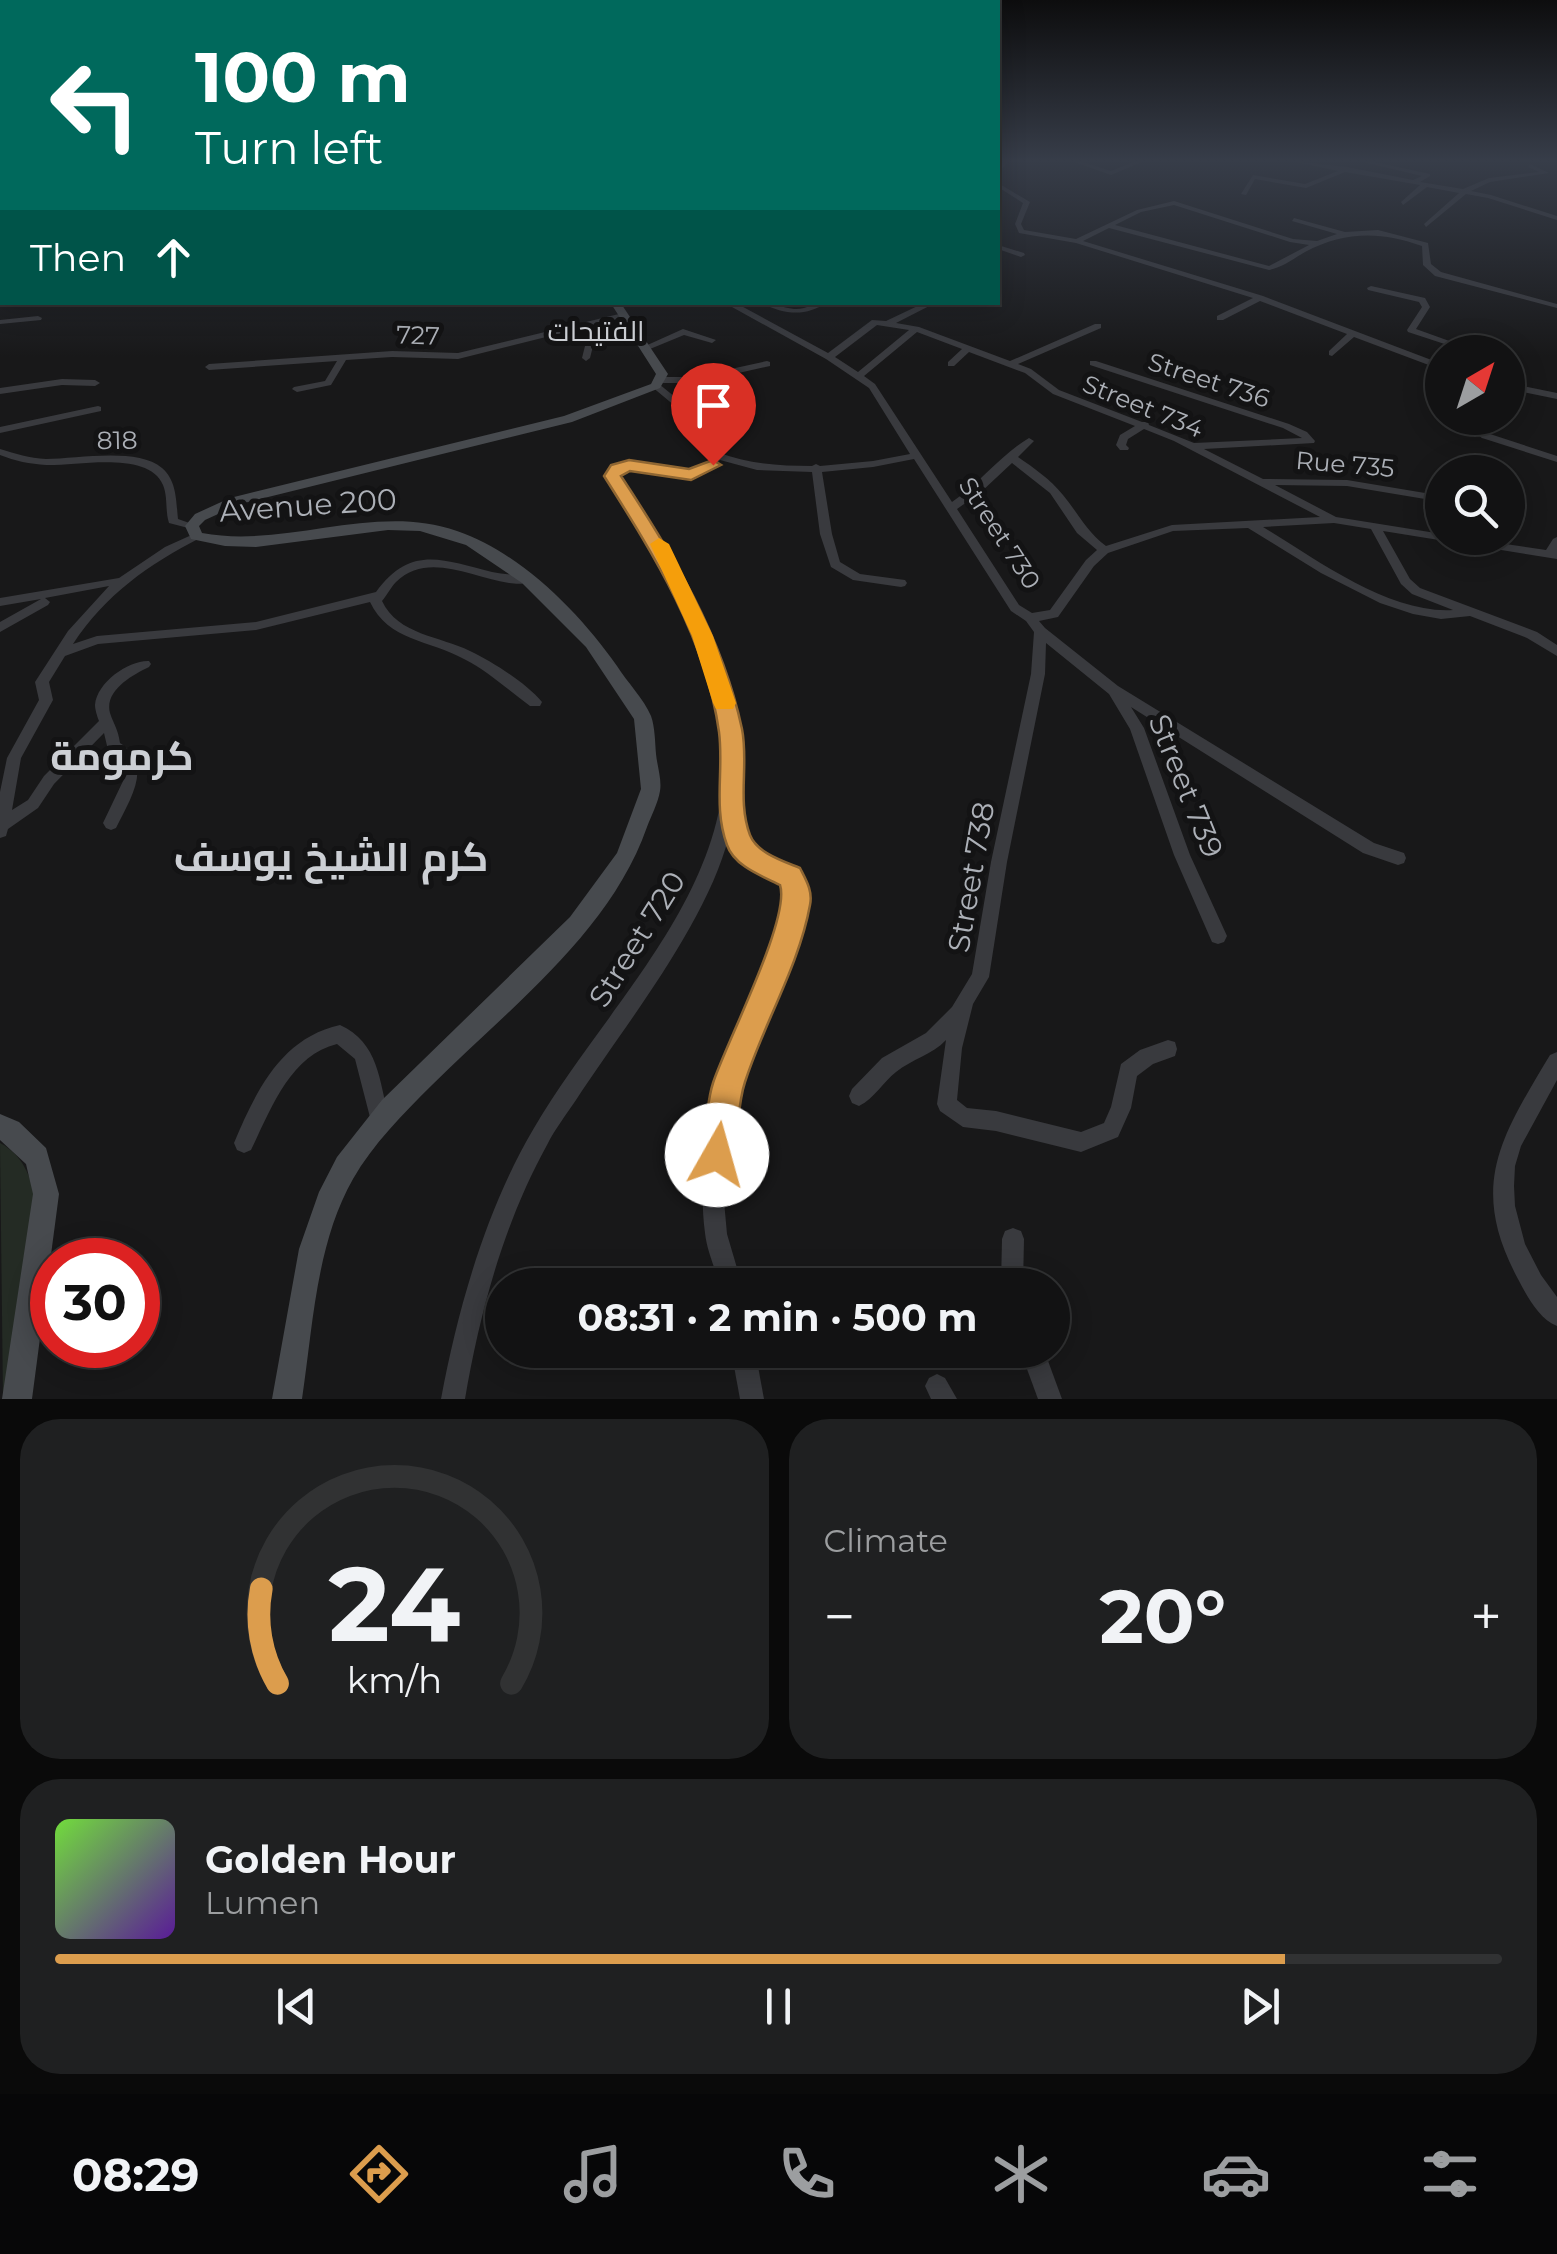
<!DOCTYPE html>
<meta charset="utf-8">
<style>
:root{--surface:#121213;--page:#1f2021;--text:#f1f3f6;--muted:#9c9ea0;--line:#313233;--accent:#dc9d4d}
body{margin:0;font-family:Montserrat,Cairo,sans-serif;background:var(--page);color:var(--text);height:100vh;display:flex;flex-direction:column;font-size:38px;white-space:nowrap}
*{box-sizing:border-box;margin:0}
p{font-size:32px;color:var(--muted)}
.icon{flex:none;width:55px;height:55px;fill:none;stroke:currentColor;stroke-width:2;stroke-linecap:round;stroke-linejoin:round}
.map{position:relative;height:1399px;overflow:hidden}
.sheet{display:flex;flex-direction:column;gap:20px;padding:20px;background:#0a0a0a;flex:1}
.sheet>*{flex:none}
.hud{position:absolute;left:0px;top:0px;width:1000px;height:305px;box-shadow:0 5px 25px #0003,0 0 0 2px var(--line);background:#00695c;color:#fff;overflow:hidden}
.needle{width:65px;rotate:39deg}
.controls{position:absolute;left:1425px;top:335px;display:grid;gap:20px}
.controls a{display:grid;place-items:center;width:100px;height:100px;border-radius:50%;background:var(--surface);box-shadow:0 5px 25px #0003,0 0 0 2px var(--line);font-size:50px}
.speed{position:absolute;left:30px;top:1238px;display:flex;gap:20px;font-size:50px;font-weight:700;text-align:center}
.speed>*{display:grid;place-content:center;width:130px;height:130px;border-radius:50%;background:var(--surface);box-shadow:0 5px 25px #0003,0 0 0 2px var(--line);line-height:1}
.speed .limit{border:15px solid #d22;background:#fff;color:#111}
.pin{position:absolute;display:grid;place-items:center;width:85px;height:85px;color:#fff;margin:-102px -42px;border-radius:50% 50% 50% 0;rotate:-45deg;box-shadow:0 0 10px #0007}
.pin .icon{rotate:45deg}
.me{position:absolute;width:110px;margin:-55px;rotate:7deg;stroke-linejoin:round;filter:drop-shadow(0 0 8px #0008)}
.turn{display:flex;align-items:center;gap:35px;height:210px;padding:0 30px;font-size:45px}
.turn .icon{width:130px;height:130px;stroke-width:2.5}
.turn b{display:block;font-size:70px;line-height:85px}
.then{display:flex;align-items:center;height:95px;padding:0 30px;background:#0003;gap:20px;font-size:38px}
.big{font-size:75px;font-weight:700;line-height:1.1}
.sheet .tile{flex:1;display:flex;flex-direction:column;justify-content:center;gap:15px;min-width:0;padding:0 35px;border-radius:40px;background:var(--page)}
.sheet .dial{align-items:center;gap:0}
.dial svg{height:260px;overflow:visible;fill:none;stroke:var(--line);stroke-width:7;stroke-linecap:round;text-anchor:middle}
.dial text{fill:var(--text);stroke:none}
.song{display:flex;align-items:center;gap:30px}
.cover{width:120px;height:120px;border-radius:15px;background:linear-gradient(135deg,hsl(100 70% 55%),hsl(270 70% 35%))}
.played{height:10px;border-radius:5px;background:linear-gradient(90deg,var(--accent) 85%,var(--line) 85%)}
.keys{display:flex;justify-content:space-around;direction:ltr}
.heat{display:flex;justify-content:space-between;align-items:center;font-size:55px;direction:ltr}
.sheet .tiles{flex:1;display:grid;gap:20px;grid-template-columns:1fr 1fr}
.tile:last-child{grid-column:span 2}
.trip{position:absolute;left:485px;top:1268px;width:585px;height:100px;border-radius:50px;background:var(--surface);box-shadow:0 5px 25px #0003,0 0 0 2px var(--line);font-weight:700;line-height:100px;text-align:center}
.tabs{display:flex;height:160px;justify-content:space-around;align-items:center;background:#070708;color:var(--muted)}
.tabs .icon{width:70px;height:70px}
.tabs .on{color:var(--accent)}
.tabs b{font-size:45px;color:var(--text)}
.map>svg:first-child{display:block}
.green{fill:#242b24}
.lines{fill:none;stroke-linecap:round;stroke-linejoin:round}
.minor{fill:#393a3e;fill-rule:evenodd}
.secondary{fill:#474a4e;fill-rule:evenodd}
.route{fill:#dc9d4d;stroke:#8f6632;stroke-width:2.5}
.slow{fill:#f59e0b}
.labels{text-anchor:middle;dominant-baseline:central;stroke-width:10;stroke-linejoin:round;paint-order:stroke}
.far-street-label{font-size:25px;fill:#acb0b7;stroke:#131314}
.far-neighbourhood-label{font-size:28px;fill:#cccfd4;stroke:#131314}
.street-label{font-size:30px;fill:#acb0b7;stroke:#131314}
.district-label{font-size:40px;font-weight:bold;fill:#cccfd4;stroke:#131314}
</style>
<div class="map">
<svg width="1557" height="1399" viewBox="0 0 1557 1399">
<rect width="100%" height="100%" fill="#181819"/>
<path class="green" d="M0 1143C23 1155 30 1176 36 1199L3 1399Z"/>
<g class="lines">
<g class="minor">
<path d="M1004 161H1010L998 172V167Z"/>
<path d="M1072 161H1080L1111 171 1136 161H1144L1111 175Z"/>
<path d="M1292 161 1347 167 1413 180 1422 176 1359 161H1370L1430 174V176L1420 182 1463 189 1489 178 1539 172 1528 167 1530 164 1549 173 1490 182 1471 191 1491 195 1557 216V220L1488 198 1466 194 1426 227 1424 224 1459 193 1427 187 1403 205 1401 202 1420 185 1345 172 1306 188 1255 179 1246 195 1241 194 1253 175 1305 184 1338 171Z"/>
<path d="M998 183 1030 202 1021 224 1024 230 1076 239 1137 210 1174 201 1293 239 1317 241 1337 234 1292 221 1294 218 1345 232 1378 230 1428 243 1431 264 1441 272 1557 304V308L1435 276 1423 265 1422 246C1381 231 1344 231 1305 252 1293 259 1283 267 1269 270L1109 228 1083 241 1263 296 1442 364V370L1354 337 1332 356 1329 355V351L1347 334 1260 301 1223 320H1217V316L1253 298 1076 243 1019 233 1015 224 1023 203 998 187ZM1174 205 1290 242 1309 245 1269 266 1115 225 1141 212Z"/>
<path d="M998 245 1024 253 1025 255 1021 257 998 249Z"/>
<path d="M1371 286 1425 298 1430 307 1416 329 1480 352H1469L1408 332 1407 330 1422 307 1419 302 1368 290 1367 288Z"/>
<path d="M723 302H734L828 353 872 320 886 321 926 302H937L896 323 919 327 1010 361 1095 324H1101V328L1018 364 1031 369 1059 390 1142 422H1148L1149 425 1194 443 1302 438 1283 428 1090 365V361H1096L1289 424 1307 432 1315 441 1314 443 1204 449 1263 479 1347 480 1425 493 1430 496 1425 499 1347 486 1275 485 1336 517 1442 534V538H1465L1546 550 1553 539 1557 537V559L1383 531 1410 579 1420 588 1537 632 1557 645V656L1527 638 1470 616 1441 619 1413 614 1380 603 1321 573 1248 528 1173 531 1108 553 1094 566 1058 617 1039 621 1045 628 1118 686 1374 843 1404 853 1406 858 1404 863 1398 865 1363 853 1131 707 1144 728 1190 855 1227 936 1224 942 1218 944 1212 942 1174 855 1130 729 1109 694 1046 643 1045 674 1007 862 989 977 973 1004 962 1048 957 1100 967 1108 996 1111 1081 1132 1104 1123 1111 1107 1121 1064 1140 1050 1168 1040 1175 1042 1177 1049 1175 1056 1153 1064 1137 1076 1131 1108 1118 1137 1081 1152 996 1131 963 1127 940 1111 937 1104 946 1040C932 1055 912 1059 896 1072 883 1082 875 1098 859 1106L852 1103 849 1096 852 1089 882 1058 926 1033 952 1007 972 974 991 862 1031 674 1034 632 1026 621 1011 611 914 459 873 467 822 472 832 534 840 562 860 574 905 580 907 583 905 586 901 587 853 580 831 567 820 534 812 472 757 470 720 460C690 496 658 465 621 471L618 476C633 500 650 522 665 546 693 590 717 643 730 694 737 719 739 744 739 770 740 793 734 815 746 837 755 854 780 861 796 871L805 903 745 1064 734 1105 726 1147 723 1190 727 1234 742 1285H720C715 1268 707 1251 705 1233 690 1117 749 1009 789 903L783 880C760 866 741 862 729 836 706 925 627 1022 576 1100 566 1115 555 1129 547 1145 504 1223 480 1311 465 1399H441C458 1308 486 1209 534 1128 609 999 751 877 720 713 710 658 683 593 654 545 639 522 622 500 608 476L613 467C647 460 686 484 710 460L699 426 651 386 659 384 707 423 717 452C748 464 778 466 812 466L816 464 820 466 873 461 910 454 869 388 826 359ZM877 325 909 330 858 372 835 357ZM917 332 962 349 948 362V366H954L969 352 1025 373 1053 394 1135 426 1120 435 1116 445 1120 450H1128L1129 448 1126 445 1128 439 1144 429 1174 441 1320 517 1172 525 1106 546C1086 531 1078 513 1063 495 1050 479 1034 468 1018 457L1034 441 1029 438C1002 454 980 483 952 502L875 384 864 376ZM1012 463 1050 493 1077 533 1097 550 1086 560 1050 610 1032 613 1019 605 957 509 981 492ZM1334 523 1371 529 1401 584 1412 594 1453 610C1389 614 1316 559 1263 527Z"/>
<path d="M759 302C772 302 781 308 794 309 806 310 815 302 828 302 804 318 783 314 759 302Z"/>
<path d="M623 313H626V317L586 327 594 342 590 358 586 361 582 358 586 342 578 329 458 359 392 357 346 360 331 385 297 392 292 389 294 387 325 381 337 361 209 370 205 367 209 364 392 351 458 353Z"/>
<path d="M38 316 42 318 41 320 0 324V320Z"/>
<path d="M683 329 716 340 712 343 684 335 650 349 643 347Z"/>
<path d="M767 361 770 362V366L694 383H661L656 380 661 377H694Z"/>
<path d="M62 379 95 380 100 383 95 386 62 385 0 394V388Z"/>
<path d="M1508 383 1557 393V399L1508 389Z"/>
<path d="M98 406 101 407V411L0 433V427Z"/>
<path d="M1454 418H1465L1490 434 1557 456V462L1482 438Z"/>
<path d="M0 449C16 454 29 458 46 459 77 459 137 447 162 468 177 481 176 501 178 519L198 526 192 529 169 523C165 511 168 497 163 485 149 450 76 466 46 465 30 464 15 461 0 455Z"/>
<path d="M196 533 200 534V538C149 564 105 595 73 644L97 636 256 622 376 592C411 544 443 560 492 572 505 575 521 574 531 580 523 585 518 584 509 583 472 578 428 551 396 582 391 587 387 595 382 601 398 635 440 636 470 651 493 662 526 683 542 702L540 706H530C508 690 488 671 464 659 430 640 388 641 370 602L256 630 98 644 65 656 49 682 53 700 21 758 12 810 28 800 44 776 99 721C97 716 95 709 95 705 97 682 129 660 149 661L151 664 149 667C132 675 104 691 110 713 114 725 118 729 120 743 154 765 130 799 116 828L111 830 106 828 103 823 124 779 120 758 108 750 104 733 54 784 38 808 8 829 6 836 0 838V792L7 758 39 700 35 682 68 631 109 586 45 598 50 602 48 605 0 632V622L41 599 0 606V598L119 578 165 547Z"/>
<path d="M340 1025C379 1043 379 1080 389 1118L386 1125 379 1128 372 1125 355 1059 337 1044C290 1055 270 1111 251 1150L244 1153 237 1150 234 1143C256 1091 281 1038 340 1025Z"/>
<path d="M1557 1052V1080L1521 1146 1515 1166 1514 1186 1515 1206 1525 1244 1541 1275 1557 1297V1326C1539 1319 1527 1296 1518 1279 1468 1186 1501 1137 1550 1055Z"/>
<path d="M1013 1228 1021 1231 1024 1239 1023 1285H1001L1002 1239 1005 1231Z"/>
<path d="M731 1350H755L764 1399H740Z"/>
<path d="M1020 1350H1044L1062 1399H1038Z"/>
<path d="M937 1374 945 1378 957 1399H931L925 1386 929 1378Z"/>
</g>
<g class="secondary">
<path d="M610 302H620L668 374 660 388 572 422 240 504 205 520 199 526 202 533C286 549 374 502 457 531 521 553 579 612 617 666 627 682 644 699 651 716 655 727 655 742 656 754 657 765 662 780 660 791 658 803 651 816 647 827 610 933 508 1009 431 1086 403 1114 373 1144 353 1179 316 1244 313 1326 302 1399H272L299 1249 319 1192 337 1157 382 1100 570 917 617 853 641 789 634 719 586 647 522 583 466 545 420 531 388 530 256 547 225 546 191 539 185 526 195 514 230 498 564 416 651 384 656 374Z"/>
<path d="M0 1114 19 1122 46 1148 59 1194 32 1399H2L33 1194 26 1164 0 1140Z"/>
</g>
</g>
<linearGradient id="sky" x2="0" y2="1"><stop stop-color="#0d0d0e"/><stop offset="0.45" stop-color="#373d49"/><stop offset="1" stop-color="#373d49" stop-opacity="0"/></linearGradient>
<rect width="1557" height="357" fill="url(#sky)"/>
<path class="route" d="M629 460 689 469 713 460 721 465 691 480 630 471 621 476C673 555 722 635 742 729 749 764 737 801 750 835 757 853 783 861 800 868 806 880 813 891 810 905 799 966 764 1023 745 1082 736 1109 740 1140 729 1167L717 1172 705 1167C699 1151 703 1138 706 1121 708 1108 709 1095 713 1083 726 1043 791 918 780 885 762 876 734 866 727 845 713 807 724 770 719 732 706 638 654 555 604 476L611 465Z"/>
<path class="slow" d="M659 538 669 544 713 636 736 703 733 709H716L713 703 692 636 650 544Z"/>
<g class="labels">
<g class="far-street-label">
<text transform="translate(418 335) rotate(2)">727</text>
<text transform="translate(1209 380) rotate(18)">Street 736</text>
<text transform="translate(1143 406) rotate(22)">Street 734</text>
<text transform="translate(117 440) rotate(-1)">818</text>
<text transform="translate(1345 464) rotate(5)">Rue 735</text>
<text transform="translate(1000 533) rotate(57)">Street 730</text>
</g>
<g class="far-neighbourhood-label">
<text x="596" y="331">الفتيحات</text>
</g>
<g class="street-label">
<text transform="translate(308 505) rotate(-4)">Avenue 200</text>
<text transform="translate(1186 786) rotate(68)">Street 739</text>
<text transform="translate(971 877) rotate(-80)">Street 738</text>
<text transform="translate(637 939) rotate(-58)">Street 720</text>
</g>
<g class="district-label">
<text x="122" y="755">كرمومة</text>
<text x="331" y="856">كرم الشيخ يوسف</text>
</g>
</g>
</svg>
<div class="controls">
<a><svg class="needle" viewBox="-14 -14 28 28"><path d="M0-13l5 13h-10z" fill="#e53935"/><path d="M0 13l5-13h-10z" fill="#9c9ea0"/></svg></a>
<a><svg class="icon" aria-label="search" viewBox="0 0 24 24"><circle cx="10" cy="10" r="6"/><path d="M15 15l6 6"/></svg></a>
</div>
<div class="speed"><div class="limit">30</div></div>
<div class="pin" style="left:713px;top:465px;background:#d93025"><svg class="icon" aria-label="arrive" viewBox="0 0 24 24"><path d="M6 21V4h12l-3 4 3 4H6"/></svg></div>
<svg class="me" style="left:717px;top:1155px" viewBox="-20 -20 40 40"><circle r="19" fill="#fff"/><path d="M0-13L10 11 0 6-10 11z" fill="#dc9d4d"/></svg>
<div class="trip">08:31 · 2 min · 500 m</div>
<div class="hud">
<div class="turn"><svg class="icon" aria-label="left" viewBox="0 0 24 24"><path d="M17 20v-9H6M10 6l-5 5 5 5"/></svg><div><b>100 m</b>Turn left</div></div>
<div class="then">Then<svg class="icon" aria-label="ahead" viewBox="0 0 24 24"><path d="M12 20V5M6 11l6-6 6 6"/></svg></div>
</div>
</div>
<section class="sheet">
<div class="tiles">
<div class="tile dial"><svg viewBox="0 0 100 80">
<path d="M14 69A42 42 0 1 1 86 69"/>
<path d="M14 69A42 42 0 0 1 9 40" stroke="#dc9d4d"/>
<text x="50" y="56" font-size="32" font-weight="700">24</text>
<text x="50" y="72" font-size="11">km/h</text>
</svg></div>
<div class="tile"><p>Climate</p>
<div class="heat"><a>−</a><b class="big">20°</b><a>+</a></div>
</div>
<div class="tile">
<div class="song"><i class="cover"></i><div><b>Golden Hour</b><p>Lumen</p></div></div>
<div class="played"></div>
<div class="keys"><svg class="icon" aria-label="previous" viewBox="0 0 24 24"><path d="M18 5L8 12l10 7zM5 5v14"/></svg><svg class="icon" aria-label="pause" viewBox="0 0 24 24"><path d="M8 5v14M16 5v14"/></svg><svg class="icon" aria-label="next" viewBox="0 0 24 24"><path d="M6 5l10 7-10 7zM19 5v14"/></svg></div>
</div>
</div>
</section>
<nav class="tabs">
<b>08:29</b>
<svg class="icon on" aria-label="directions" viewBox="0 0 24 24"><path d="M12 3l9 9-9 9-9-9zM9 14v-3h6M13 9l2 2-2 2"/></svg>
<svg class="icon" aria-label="music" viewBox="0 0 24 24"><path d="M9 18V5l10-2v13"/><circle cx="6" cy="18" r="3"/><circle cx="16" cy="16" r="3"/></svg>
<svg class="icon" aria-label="phone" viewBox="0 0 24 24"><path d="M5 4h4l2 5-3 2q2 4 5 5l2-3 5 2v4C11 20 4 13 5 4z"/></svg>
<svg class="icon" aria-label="climate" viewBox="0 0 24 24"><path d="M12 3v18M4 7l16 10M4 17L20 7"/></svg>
<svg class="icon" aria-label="car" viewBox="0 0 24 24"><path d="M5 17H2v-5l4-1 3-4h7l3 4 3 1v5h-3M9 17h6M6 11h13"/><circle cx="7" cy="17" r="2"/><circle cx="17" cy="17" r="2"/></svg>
<svg class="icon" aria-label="filters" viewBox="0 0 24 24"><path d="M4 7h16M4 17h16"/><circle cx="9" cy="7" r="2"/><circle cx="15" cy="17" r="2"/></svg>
</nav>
